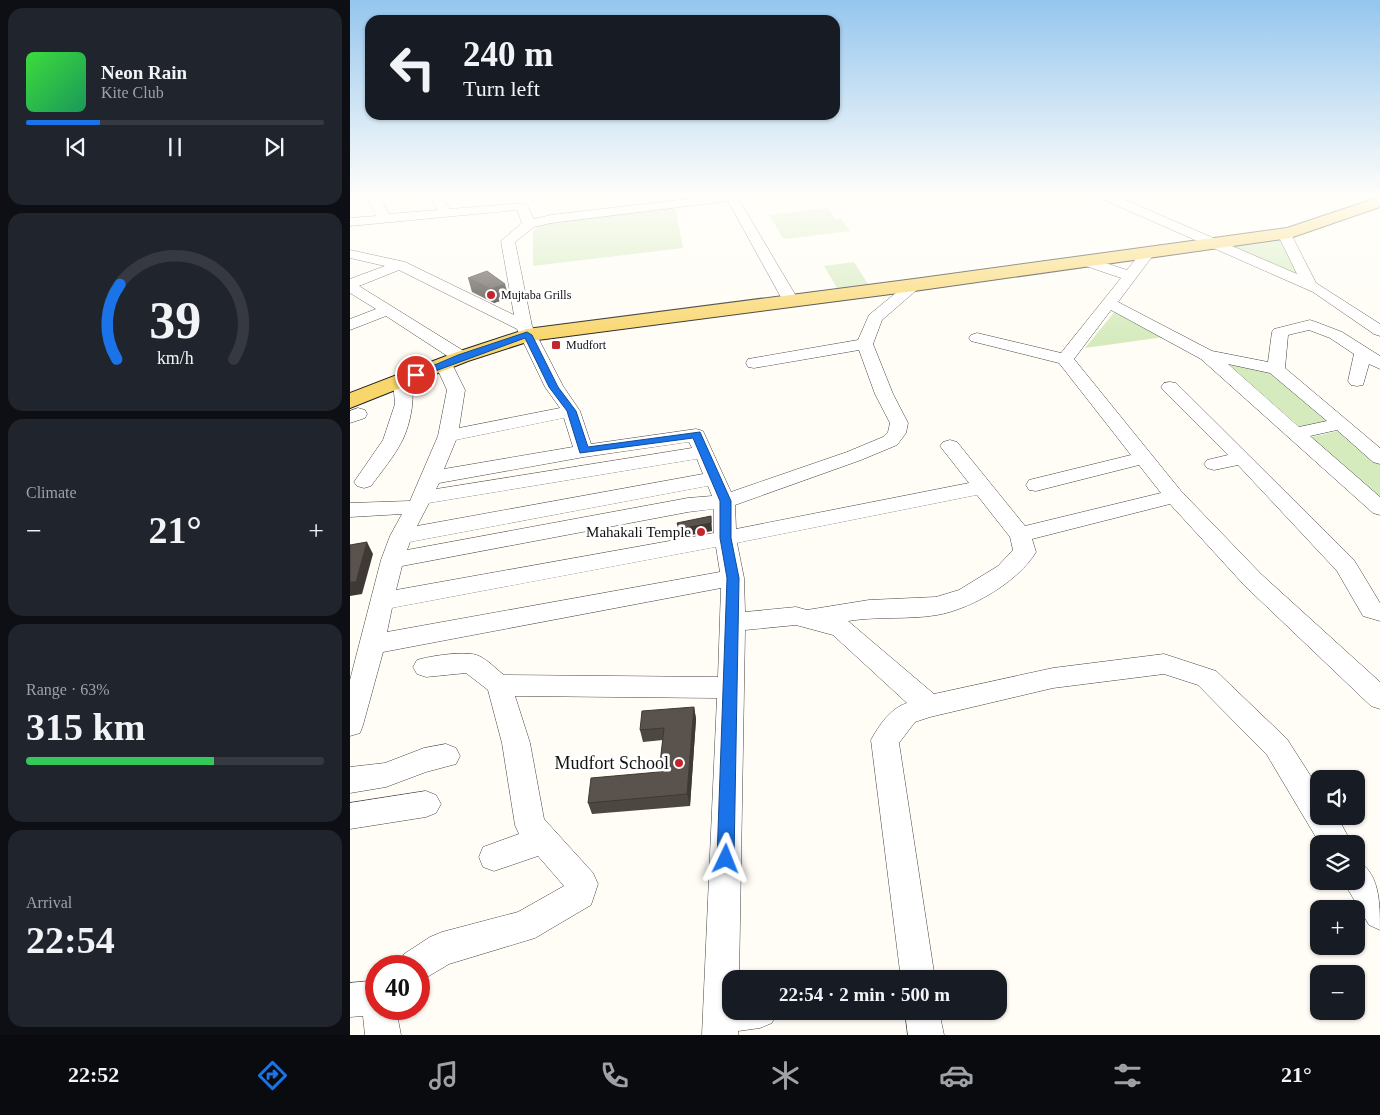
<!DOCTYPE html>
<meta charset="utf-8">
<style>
:root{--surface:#171b24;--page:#20242c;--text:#f1f3f6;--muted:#9ea1a6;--line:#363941;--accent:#1a73e8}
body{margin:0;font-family:"Times New Roman",serif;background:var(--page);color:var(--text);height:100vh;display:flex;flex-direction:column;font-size:19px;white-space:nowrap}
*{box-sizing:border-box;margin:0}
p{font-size:16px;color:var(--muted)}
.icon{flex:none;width:28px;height:28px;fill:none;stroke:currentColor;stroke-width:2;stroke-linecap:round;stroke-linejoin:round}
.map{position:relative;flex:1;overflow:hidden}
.drawer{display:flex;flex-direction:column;gap:8px;padding:8px;background:#0d0f14;width:350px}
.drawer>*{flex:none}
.guide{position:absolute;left:15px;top:15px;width:475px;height:105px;border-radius:15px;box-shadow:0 1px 4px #0004;background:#171b24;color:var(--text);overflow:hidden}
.buttons{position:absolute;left:960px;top:770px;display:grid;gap:10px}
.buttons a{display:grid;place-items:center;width:55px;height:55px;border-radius:10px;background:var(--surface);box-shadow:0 1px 4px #0004;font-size:25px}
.speed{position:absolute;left:15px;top:955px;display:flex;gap:10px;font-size:25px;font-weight:700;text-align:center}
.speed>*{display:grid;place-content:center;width:65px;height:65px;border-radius:50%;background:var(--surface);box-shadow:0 1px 4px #0004;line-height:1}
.speed .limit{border:8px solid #d22;background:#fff;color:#111}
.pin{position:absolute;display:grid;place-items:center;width:42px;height:42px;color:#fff;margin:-21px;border:2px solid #fff;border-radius:50%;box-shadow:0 1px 5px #0007}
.me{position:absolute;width:55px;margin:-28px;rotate:2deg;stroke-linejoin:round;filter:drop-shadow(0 0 4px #0008)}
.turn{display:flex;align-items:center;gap:18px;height:105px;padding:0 15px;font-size:22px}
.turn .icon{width:65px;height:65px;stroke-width:2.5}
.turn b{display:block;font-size:35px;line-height:42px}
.big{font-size:38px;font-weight:800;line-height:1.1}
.drawer .widget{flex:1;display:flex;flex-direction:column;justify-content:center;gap:8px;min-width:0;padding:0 18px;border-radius:15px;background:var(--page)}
.drawer .dial{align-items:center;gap:0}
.dial svg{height:130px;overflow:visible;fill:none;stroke:var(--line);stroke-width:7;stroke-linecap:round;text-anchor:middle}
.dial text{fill:var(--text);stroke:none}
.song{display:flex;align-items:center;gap:15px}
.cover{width:60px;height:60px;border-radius:8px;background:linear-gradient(135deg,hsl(120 70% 55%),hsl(150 70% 35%))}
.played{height:5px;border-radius:2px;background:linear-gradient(90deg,var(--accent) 25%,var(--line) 25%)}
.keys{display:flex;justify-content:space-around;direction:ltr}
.heat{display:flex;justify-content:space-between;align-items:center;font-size:28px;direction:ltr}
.charge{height:8px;border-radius:4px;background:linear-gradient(90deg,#34c759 63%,var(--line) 0)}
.trip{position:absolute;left:372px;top:970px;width:285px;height:50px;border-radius:15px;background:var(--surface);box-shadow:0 1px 4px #0004;font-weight:800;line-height:50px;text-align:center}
.dock{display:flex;height:80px;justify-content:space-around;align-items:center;background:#090b0e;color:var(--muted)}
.dock .icon{width:35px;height:35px}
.dock .current{color:var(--accent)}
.dock b{font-size:22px;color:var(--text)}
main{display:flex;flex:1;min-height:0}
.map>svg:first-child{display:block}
.green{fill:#d5ebbd}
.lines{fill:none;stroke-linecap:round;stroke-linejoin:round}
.minor-casing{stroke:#444;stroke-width:1}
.major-casing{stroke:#222;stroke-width:2}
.minor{fill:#fff;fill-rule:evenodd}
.major{fill:#f9d66b;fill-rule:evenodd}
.wall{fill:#4d4742}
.shaded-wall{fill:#3f3936}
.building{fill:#5a524d;stroke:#3f3936}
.route{fill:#1a73e8;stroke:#114b97}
.poi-dot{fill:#c4262e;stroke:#fff;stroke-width:2}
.labels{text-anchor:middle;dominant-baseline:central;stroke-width:5;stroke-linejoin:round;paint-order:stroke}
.far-poi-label{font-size:12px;fill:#111;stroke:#fff;text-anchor:start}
.poi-label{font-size:15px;fill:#111;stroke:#fff;text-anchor:end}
.near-poi-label{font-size:18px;fill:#111;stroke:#fff;text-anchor:end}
</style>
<main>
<section class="drawer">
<div class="widget">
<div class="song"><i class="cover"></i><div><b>Neon Rain</b><p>Kite Club</p></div></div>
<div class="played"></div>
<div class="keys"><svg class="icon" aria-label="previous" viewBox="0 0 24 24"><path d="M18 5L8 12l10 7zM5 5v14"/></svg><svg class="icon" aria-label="pause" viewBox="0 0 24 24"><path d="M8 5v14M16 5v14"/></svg><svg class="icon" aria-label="next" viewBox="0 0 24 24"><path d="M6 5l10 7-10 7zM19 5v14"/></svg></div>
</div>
<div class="widget dial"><svg viewBox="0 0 100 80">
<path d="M14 69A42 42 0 1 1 86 69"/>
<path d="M14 69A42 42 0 0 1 16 23" stroke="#1a73e8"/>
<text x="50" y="56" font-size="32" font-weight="700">39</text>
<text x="50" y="72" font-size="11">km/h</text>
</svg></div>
<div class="widget"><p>Climate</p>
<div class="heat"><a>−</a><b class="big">21°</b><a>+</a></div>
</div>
<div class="widget"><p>Range · 63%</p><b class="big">315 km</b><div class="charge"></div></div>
<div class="widget"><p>Arrival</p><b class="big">22:54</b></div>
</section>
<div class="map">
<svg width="1030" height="1035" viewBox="0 0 1030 1035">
<rect width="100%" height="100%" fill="#fffdf5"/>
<g class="green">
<path d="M325 207 333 248 183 266V231L195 223Z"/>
<path d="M477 208 485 219H491L500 231 434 239 419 215Z"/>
<path d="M926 239 932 241 950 275 877 247Z"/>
<path d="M504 262 518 284 487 288 474 266Z"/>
<path d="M766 310 814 337 735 348Z"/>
<path d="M867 360 922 372 980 422 947 428Z"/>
<path d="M988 431 1030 464V502L957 438Z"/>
</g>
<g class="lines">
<defs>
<g id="minor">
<path d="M17 196H29L39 214 88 210 79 196H91L100 209 176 203 184 219 201 215 362 196H395L393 199 389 200 449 301 446 304H436L433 301 378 201 201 223 184 227 165 242 182 326 213 386 230 411 241 444 346 429 353 431 381 492 497 452 533 437 538 432 540 423 525 394 509 350 404 368 398 367 396 363 398 359 404 358 508 340 519 315 559 282H569L571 285 569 288 532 320 523 344 543 394 558 423 556 433 547 445 511 460 385 505 386 529 619 483 590 446 593 442 600 440 607 442 675 526 811 493 789 465 686 491 679 490 676 485 679 480 781 455 709 363 621 341 619 338 621 335 627 333 711 353 771 278 733 265 731 262 733 259H743L777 270 792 251H802L804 254 768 302 862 351 918 362 922 332 924 329 960 320 966 322 992 332 1030 356V369L1019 364 1013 385 1007 386 1001 385 998 381 1004 354 980 338 959 330 938 335 935 368 1030 448V464L1023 462 987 430 960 436 1030 497V515L1023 513 851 359 761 310 724 359 831 491 911 574 1030 682V709L1021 706 895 586 820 504 682 539 686 552C668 582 621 609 587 615 558 620 528 616 498 621L584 694 703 668 814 654 866 671 937 739 969 789V816H987L1002 844H970L917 755 848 685 814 674 703 688 580 717 565 722 549 743 585 979H551L521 740C529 725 541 708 557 703L483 635 446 625 395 630 389 979H381V1011H427L422 1023 410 1028 388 1031V1035H352L367 698 165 696 180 743 194 819 243 873 248 884 241 905 185 938 99 964 69 982V966H49L54 954 80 937 92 932 168 912 214 886 188 856 144 871 133 867 129 857 133 847 169 834 165 825 152 743 138 690 116 673 76 677 67 674 63 667 67 660C80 656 117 650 129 656 138 660 146 669 154 675L368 677 371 588 33 652 13 725 10 733 0 736V680L31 560 40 536 52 514 0 517V503L60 501 88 436 97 390 85 364 88 360H100L115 390 109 428 210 408 195 387 167 329 49 270 9 286 117 353 119 357 117 361H105L36 316 0 330V319L26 309 0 293V279L35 266 0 258V250L55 262 164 315 151 241 172 223 167 210 0 226V218L26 216ZM878 364 920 373 977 421 949 427ZM214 418 223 447 94 469 106 440ZM339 442 342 448 86 489 89 483 234 457ZM347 459 353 474 67 526 79 503ZM358 486 362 496 338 498 57 550 60 542ZM627 495 660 537 663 550 648 566 609 590 586 597 519 600 457 610 446 607 395 612 394 578 387 543ZM364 509V533L46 590 52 566 338 512ZM366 547 370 572 37 632 42 608Z"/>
<path d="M750 196H766L947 274 927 233 934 229 939 230 966 283 1030 324V336L1024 334 963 292 752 199Z"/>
<path d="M52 375 58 376C68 391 60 426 52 441 44 457 31 472 21 486L14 488 7 486 4 482 33 440 45 404 43 380 46 376Z"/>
<path d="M820 382 826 383 1004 560 1030 603V621L1013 616 987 571 888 465 864 470 857 468 854 464 857 460 878 455 814 391 811 387 814 383Z"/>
<path d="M8 408 15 410 17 414 15 418 0 423V411Z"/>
<path d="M96 744 106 748 110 756 106 764 76 772 36 787 0 793V767L35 763 74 748Z"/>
<path d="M76 791 86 795 91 804 86 813 76 817 0 829V803Z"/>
<path d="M1006 860C1030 872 1030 903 1030 930L1019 925 993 881H1006Z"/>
<path d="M20 981 26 983V1009H46L51 1035H15L13 1016 0 1017V983Z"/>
<path d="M555 1011H589L594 1035H558Z"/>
</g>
<path id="major" d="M1030 197V207L940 238 564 291 180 341 118 361 0 408V393L104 353 177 329 564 279 937 228Z"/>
</defs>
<use href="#minor" class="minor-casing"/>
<use href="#major" class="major-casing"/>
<use href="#minor" class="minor"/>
<use href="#major" class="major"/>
</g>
<g class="wall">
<path d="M118 278 159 298 144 303 122 292Z"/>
<path d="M344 707 346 719 340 806 242 814 238 803 309 772 313 740 293 742 290 730Z"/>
</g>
<g class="shaded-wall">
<path d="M155 284 159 298 144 303 140 289Z"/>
<path d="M361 516 362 531 331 537 329 529Z"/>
<path d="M17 542 23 554 12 594 0 596V582Z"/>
<path d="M344 707 346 719 340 806 337 794Z"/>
</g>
<g class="building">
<path d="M137 271 155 284 140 289 118 278Z"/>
<path d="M361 516V523L329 529 327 523Z"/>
<path d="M17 542 6 582H0V545Z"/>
<path d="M344 707 337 794 238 803 241 778 309 772 314 728 290 730 292 711Z"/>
</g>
<linearGradient id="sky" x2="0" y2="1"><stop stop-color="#95c6ee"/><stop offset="0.57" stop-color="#fffefa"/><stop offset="1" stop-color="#fffefa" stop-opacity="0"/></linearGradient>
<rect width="1030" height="341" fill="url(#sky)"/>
<path class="route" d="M177 332 182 335 208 387 226 411 238 447 350 432 381 501V538L389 578 384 859 381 865 376 867 370 865 367 859 377 578 370 538V501L343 438 230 453 217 411 199 387 175 338 69 377 66 378 61 375 108 355Z"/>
<g class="poi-dot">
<circle cx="141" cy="295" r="5"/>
<rect x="201" y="340" width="10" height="10" rx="2.5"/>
<circle cx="351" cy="532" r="5"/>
<circle cx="329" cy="763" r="5"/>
</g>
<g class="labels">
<g class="far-poi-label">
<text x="151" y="295">Mujtaba Grills</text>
<text x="216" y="345">Mudfort</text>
</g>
<g class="poi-label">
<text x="341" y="532">Mahakali Temple</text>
</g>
<g class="near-poi-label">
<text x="319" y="763">Mudfort School</text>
</g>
</g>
</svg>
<div class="buttons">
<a><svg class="icon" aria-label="sound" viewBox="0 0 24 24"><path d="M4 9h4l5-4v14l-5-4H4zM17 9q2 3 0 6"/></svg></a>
<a><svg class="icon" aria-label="layers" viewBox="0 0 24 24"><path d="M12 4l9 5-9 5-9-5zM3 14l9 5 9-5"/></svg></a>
<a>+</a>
<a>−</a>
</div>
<div class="speed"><div class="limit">40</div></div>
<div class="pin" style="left:66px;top:375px;background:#d93025"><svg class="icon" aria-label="arrive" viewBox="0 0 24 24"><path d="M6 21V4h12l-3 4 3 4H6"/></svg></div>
<svg class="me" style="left:376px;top:859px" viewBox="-20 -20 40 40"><path d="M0-17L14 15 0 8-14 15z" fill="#1a73e8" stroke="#fff" stroke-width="4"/></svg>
<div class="trip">22:54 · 2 min · 500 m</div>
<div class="guide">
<div class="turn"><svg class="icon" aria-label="left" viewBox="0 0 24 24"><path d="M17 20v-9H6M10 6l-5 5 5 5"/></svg><div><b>240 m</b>Turn left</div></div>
</div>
</div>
</main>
<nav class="dock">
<b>22:52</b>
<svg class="icon current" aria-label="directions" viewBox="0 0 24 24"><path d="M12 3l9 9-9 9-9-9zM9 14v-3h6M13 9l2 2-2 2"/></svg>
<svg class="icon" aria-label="music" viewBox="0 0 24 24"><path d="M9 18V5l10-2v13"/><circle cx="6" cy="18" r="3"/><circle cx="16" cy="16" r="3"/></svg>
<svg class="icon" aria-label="phone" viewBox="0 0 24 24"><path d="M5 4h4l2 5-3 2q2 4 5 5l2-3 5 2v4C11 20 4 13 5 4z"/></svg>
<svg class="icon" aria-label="climate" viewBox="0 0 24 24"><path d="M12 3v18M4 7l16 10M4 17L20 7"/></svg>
<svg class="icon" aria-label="car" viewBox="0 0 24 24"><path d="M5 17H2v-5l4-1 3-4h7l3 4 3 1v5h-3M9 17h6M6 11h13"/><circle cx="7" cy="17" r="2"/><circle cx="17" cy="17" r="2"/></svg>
<svg class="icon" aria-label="filters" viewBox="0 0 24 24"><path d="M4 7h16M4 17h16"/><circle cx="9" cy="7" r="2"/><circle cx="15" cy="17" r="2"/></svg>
<b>21°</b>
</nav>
